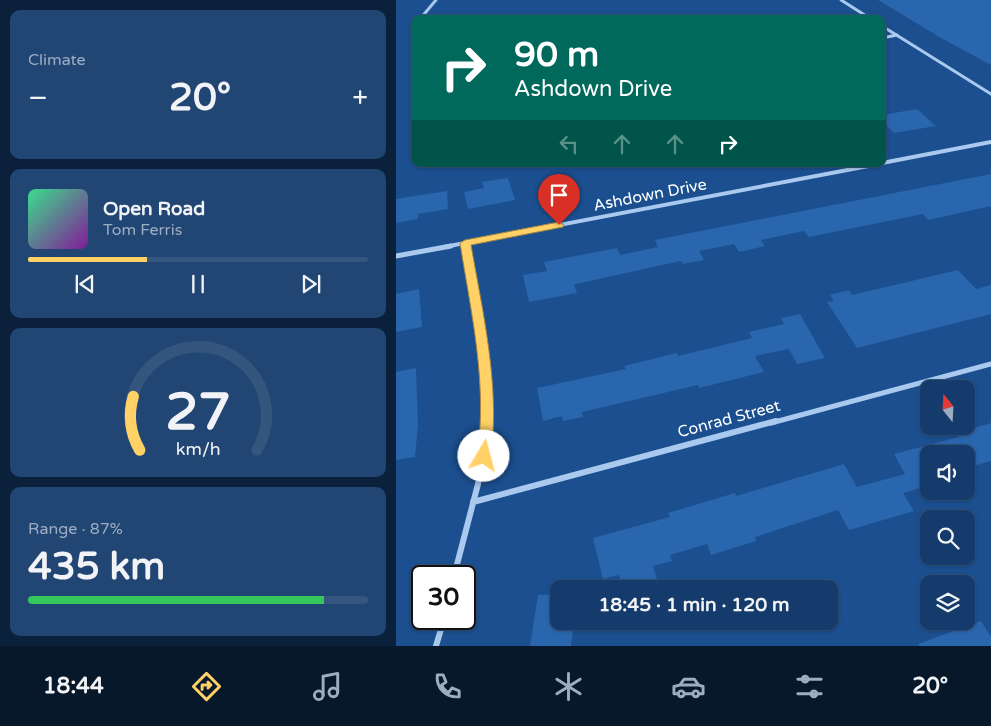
<!DOCTYPE html>
<meta charset="utf-8">
<style>
:root{--surface:#143b6b;--page:#214673;--text:#f1f3f6;--muted:#9dadc1;--line:#33557e;--accent:#ffd166}
body{margin:0;font-family:"Varela Round",sans-serif;background:var(--page);color:var(--text);height:100vh;display:flex;flex-direction:column;font-size:19px;white-space:nowrap}
*{box-sizing:border-box;margin:0}
p{font-size:16px;color:var(--muted)}
.icon{flex:none;width:28px;height:28px;fill:none;stroke:currentColor;stroke-width:2;stroke-linecap:round;stroke-linejoin:round}
.map{position:relative;flex:1;overflow:hidden}
.sheet{display:flex;flex-direction:column;gap:10px;padding:10px;background:#0b203b;width:396px}
.sheet>*{flex:none}
.banner{position:absolute;left:15px;top:15px;width:475px;height:152px;border-radius:10px;box-shadow:0 1px 4px #0004,0 0 0 1px var(--line);background:#00695c;color:#fff;overflow:hidden}
.needle{width:32px;rotate:342deg}
.fabs{position:absolute;left:524px;top:380px;display:grid;gap:10px}
.fabs a{display:grid;place-items:center;width:55px;height:55px;border-radius:10px;background:var(--surface);box-shadow:0 1px 4px #0004,0 0 0 1px var(--line);font-size:25px}
.speed{position:absolute;left:15px;top:565px;display:flex;gap:10px;font-size:25px;font-weight:700;text-align:center}
.speed>*{display:grid;place-content:center;width:65px;height:65px;border-radius:50%;background:var(--surface);box-shadow:0 1px 4px #0004,0 0 0 1px var(--line);line-height:1}
.speed .limit{border:2px solid #111;border-radius:8px;background:#fff;color:#111}
.pin{position:absolute;display:grid;place-items:center;width:42px;height:42px;color:#fff;margin:-51px -21px;border-radius:50% 50% 50% 0;rotate:-45deg;box-shadow:0 0 5px #0007}
.pin .icon{rotate:45deg}
.me{position:absolute;width:55px;margin:-28px;rotate:8deg;stroke-linejoin:round;filter:drop-shadow(0 0 4px #0008)}
.turn{display:flex;align-items:center;gap:18px;height:105px;padding:0 20px;font-size:22px}
.turn .icon{width:65px;height:65px;stroke-width:2.5}
.turn b{display:block;font-size:35px;line-height:42px}
.lanes{display:flex;align-items:center;height:48px;padding:0 20px;background:#0003;justify-content:center;gap:25px;direction:ltr}
.lanes .off{opacity:.35}
.big{font-size:38px;font-weight:800;line-height:1.1}
.sheet .widget{flex:1;display:flex;flex-direction:column;justify-content:center;gap:8px;min-width:0;padding:0 18px;border-radius:10px;background:var(--page)}
.sheet .dial{align-items:center;gap:0}
.dial svg{height:130px;overflow:visible;fill:none;stroke:var(--line);stroke-width:7;stroke-linecap:round;text-anchor:middle}
.dial text{fill:var(--text);stroke:none}
.song{display:flex;align-items:center;gap:15px}
.cover{width:60px;height:60px;border-radius:8px;background:linear-gradient(135deg,hsl(150 70% 55%),hsl(290 70% 35%))}
.played{height:5px;border-radius:2px;background:linear-gradient(90deg,var(--accent) 35%,var(--line) 35%)}
.keys{display:flex;justify-content:space-around;direction:ltr}
.heat{display:flex;justify-content:space-between;align-items:center;font-size:28px;direction:ltr}
.charge{height:8px;border-radius:4px;background:linear-gradient(90deg,#34c759 87%,var(--line) 0)}
.trip{position:absolute;left:154px;top:580px;width:288px;height:50px;border-radius:10px;background:var(--surface);box-shadow:0 1px 4px #0004,0 0 0 1px var(--line);font-weight:800;line-height:50px;text-align:center}
.menu{display:flex;height:80px;justify-content:space-around;align-items:center;background:#08182b;color:var(--muted)}
.menu .icon{width:35px;height:35px}
.menu .selected{color:var(--accent)}
.menu b{font-size:22px;color:var(--text)}
main{display:flex;flex:1;min-height:0}
.map>svg:first-child{display:block}
.building{fill:#2a66ad}
.lines{fill:none;stroke-linecap:round;stroke-linejoin:round}
.minor-far3{stroke:#a9c9ee;stroke-width:3}
.minor-far2{stroke:#a9c9ee;stroke-width:4}
.minor-far1{stroke:#a9c9ee;stroke-width:5}
.minor{stroke:#a9c9ee;stroke-width:6}
.route{fill:#ffd166;stroke:#a68842}
.labels{text-anchor:middle;dominant-baseline:central;stroke-width:5;stroke-linejoin:round;paint-order:stroke}
.street-label{font-size:16px;fill:#fff;stroke:#1b4f8f}
</style>
<main>
<section class="sheet">
<div class="widget"><p>Climate</p>
<div class="heat"><a>−</a><b class="big">20°</b><a>+</a></div>
</div>
<div class="widget">
<div class="song"><i class="cover"></i><div><b>Open Road</b><p>Tom Ferris</p></div></div>
<div class="played"></div>
<div class="keys"><svg class="icon" aria-label="previous" viewBox="0 0 24 24"><path d="M18 5L8 12l10 7zM5 5v14"/></svg><svg class="icon" aria-label="pause" viewBox="0 0 24 24"><path d="M8 5v14M16 5v14"/></svg><svg class="icon" aria-label="next" viewBox="0 0 24 24"><path d="M6 5l10 7-10 7zM19 5v14"/></svg></div>
</div>
<div class="widget dial"><svg viewBox="0 0 100 80">
<path d="M14 69A42 42 0 1 1 86 69"/>
<path d="M14 69A42 42 0 0 1 10 36" stroke="#ffd166"/>
<text x="50" y="56" font-size="32" font-weight="700">27</text>
<text x="50" y="72" font-size="11">km/h</text>
</svg></div>
<div class="widget"><p>Range · 87%</p><b class="big">435 km</b><div class="charge"></div></div>
</section>
<div class="map">
<svg width="595" height="646" viewBox="0 0 595 646">
<rect width="100%" height="100%" fill="#1b4f8f"/>
<g class="building">
<path d="M482 0H595V65L545 38Z"/>
<path d="M521 109 540 126 498 133 486 121V115Z"/>
<path d="M595 174V206L532 220 527 214 413 237 408 231 365 240 369 246 343 252 338 244 303 251 308 260 287 264 285 261 189 282 178 285 181 293 133 302 127 275 151 271 148 262 221 248 224 255 262 247 259 240Z"/>
<path d="M112 178 119 200 72 209 68 192 88 188 86 182Z"/>
<path d="M51 191 52 209 22 214V219L0 223V199Z"/>
<path d="M562 270 580 289 595 285V314L461 348 431 302 438 301 434 295 453 290 456 295Z"/>
<path d="M23 289 26 327 0 332V294Z"/>
<path d="M404 314 429 358 401 364 393 349 359 356 368 372 303 388 302 385 186 412 187 417 167 421 166 416 147 421 141 388 230 369 228 366 281 353 282 356 356 338 353 332 388 324 385 318Z"/>
<path d="M20 368 22 425 19 457 0 460V372Z"/>
<path d="M595 423V461L570 468V454H532V486L507 493 518 511 453 530 442 510 359 537 360 541 315 555 311 544 274 555 276 561 257 566 264 589H226L223 575 207 579 197 538 274 517 272 513 339 493 340 496 448 464 461 487 509 474 498 454 563 437 560 433Z"/>
<path d="M162 594V621H178L175 646H134L142 595Z"/>
<path d="M585 621 595 637V646H523L522 644Z"/>
</g>
<g class="lines">
<g class="minor-far3">
<path d="M445 0 475 19"/>
<path d="M24 19 40 0"/>
<path d="M486 26 595 94"/>
<path d="M486 38 501 35"/>
</g>
<g class="minor-far2">
<path d="M486 163 595 142"/>
<path d="M69 243 70 247"/>
<path d="M48 247 483 164"/>
</g>
<g class="minor-far1">
<path d="M69 246 90 360 92 423"/>
<path d="M0 256 55 246"/>
<path d="M375 423 595 364"/>
</g>
<g class="minor">
<path d="M77 502 380 421"/>
<path d="M58 576 82 484 92 421"/>
<path d="M40 646 48 619"/>
</g>
</g>
<path class="route" d="M163 222 168 225 167 227 75 245C87 314 104 385 95 456L93 459H83L81 456C92 384 75 313 64 243L69 240Z"/>
<g class="labels">
<g class="street-label">
<text transform="translate(254 195) rotate(-11)">Ashdown Drive</text>
<text transform="translate(333 419) rotate(-15)">Conrad Street</text>
</g>
</g>
</svg>
<div class="fabs">
<a><svg class="needle" viewBox="-14 -14 28 28"><path d="M0-13l5 13h-10z" fill="#e53935"/><path d="M0 13l5-13h-10z" fill="#9dadc1"/></svg></a>
<a><svg class="icon" aria-label="sound" viewBox="0 0 24 24"><path d="M4 9h4l5-4v14l-5-4H4zM17 9q2 3 0 6"/></svg></a>
<a><svg class="icon" aria-label="search" viewBox="0 0 24 24"><circle cx="10" cy="10" r="6"/><path d="M15 15l6 6"/></svg></a>
<a><svg class="icon" aria-label="layers" viewBox="0 0 24 24"><path d="M12 4l9 5-9 5-9-5zM3 14l9 5 9-5"/></svg></a>
</div>
<div class="speed"><div class="limit">30</div></div>
<div class="pin" style="left:163px;top:225px;background:#d93025"><svg class="icon" aria-label="arrive" viewBox="0 0 24 24"><path d="M6 21V4h12l-3 4 3 4H6"/></svg></div>
<svg class="me" style="left:88px;top:456px" viewBox="-20 -20 40 40"><circle r="19" fill="#fff"/><path d="M0-13L10 11 0 6-10 11z" fill="#ffd166"/></svg>
<div class="trip">18:45 · 1 min · 120 m</div>
<div class="banner">
<div class="turn"><svg class="icon" aria-label="right" viewBox="0 0 24 24"><path d="M7 20v-9h11M14 6l5 5-5 5"/></svg><div><b>90 m</b>Ashdown Drive</div></div>
<div class="lanes"><svg class="icon off" aria-label="left" viewBox="0 0 24 24"><path d="M17 20v-9H6M10 6l-5 5 5 5"/></svg><svg class="icon off" aria-label="ahead" viewBox="0 0 24 24"><path d="M12 20V5M6 11l6-6 6 6"/></svg><svg class="icon off" aria-label="ahead" viewBox="0 0 24 24"><path d="M12 20V5M6 11l6-6 6 6"/></svg><svg class="icon" aria-label="right" viewBox="0 0 24 24"><path d="M7 20v-9h11M14 6l5 5-5 5"/></svg></div>
</div>
</div>
</main>
<nav class="menu">
<b>18:44</b>
<svg class="icon selected" aria-label="directions" viewBox="0 0 24 24"><path d="M12 3l9 9-9 9-9-9zM9 14v-3h6M13 9l2 2-2 2"/></svg>
<svg class="icon" aria-label="music" viewBox="0 0 24 24"><path d="M9 18V5l10-2v13"/><circle cx="6" cy="18" r="3"/><circle cx="16" cy="16" r="3"/></svg>
<svg class="icon" aria-label="phone" viewBox="0 0 24 24"><path d="M5 4h4l2 5-3 2q2 4 5 5l2-3 5 2v4C11 20 4 13 5 4z"/></svg>
<svg class="icon" aria-label="climate" viewBox="0 0 24 24"><path d="M12 3v18M4 7l16 10M4 17L20 7"/></svg>
<svg class="icon" aria-label="car" viewBox="0 0 24 24"><path d="M5 17H2v-5l4-1 3-4h7l3 4 3 1v5h-3M9 17h6M6 11h13"/><circle cx="7" cy="17" r="2"/><circle cx="17" cy="17" r="2"/></svg>
<svg class="icon" aria-label="filters" viewBox="0 0 24 24"><path d="M4 7h16M4 17h16"/><circle cx="9" cy="7" r="2"/><circle cx="15" cy="17" r="2"/></svg>
<b>20°</b>
</nav>
